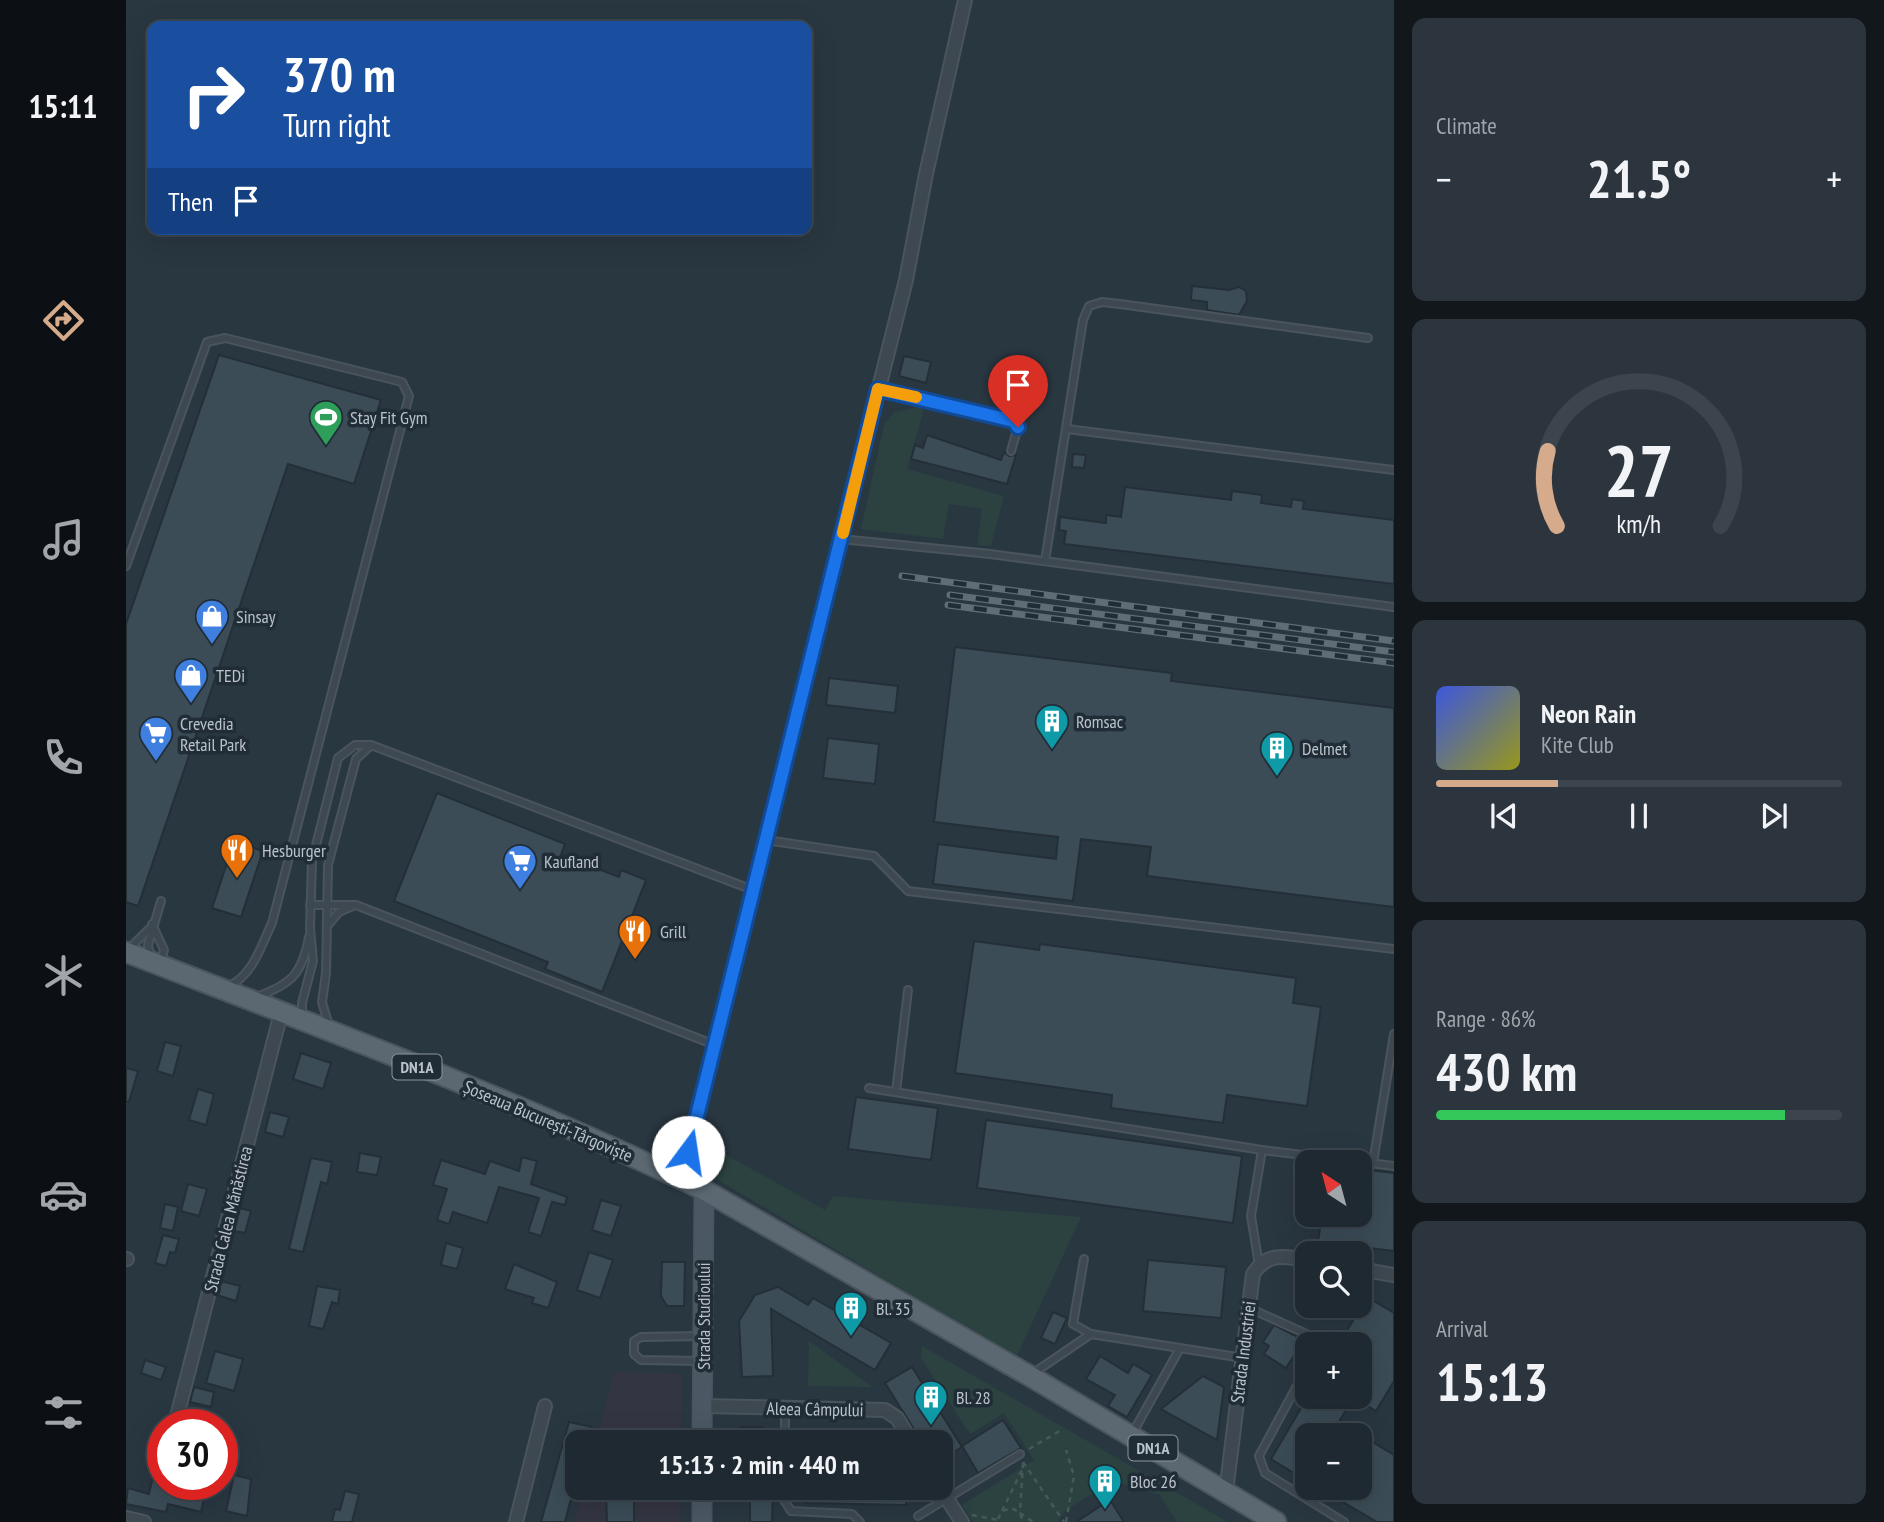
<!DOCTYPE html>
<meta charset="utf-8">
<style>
:root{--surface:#1f2931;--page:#2c353d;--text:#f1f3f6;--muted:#a1a6ab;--line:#3c454d;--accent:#d6ab8b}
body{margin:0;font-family:"PT Sans Narrow",sans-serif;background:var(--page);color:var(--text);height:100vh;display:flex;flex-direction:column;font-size:26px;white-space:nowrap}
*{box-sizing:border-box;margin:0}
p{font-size:23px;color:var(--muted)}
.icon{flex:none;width:38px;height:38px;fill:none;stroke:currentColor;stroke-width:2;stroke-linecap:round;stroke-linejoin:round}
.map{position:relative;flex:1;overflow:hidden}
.side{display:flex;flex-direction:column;gap:18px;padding:18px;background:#11171b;width:490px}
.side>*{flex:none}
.banner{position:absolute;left:21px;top:21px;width:665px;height:214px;border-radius:14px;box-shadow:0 7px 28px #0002,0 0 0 2px var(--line);background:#1a4fa0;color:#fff;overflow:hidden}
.needle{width:46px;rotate:324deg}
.fabs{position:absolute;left:1169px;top:1150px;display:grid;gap:14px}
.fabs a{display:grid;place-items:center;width:77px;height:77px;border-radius:14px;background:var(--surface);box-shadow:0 7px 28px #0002,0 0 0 2px var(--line);font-size:35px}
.speed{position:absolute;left:21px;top:1409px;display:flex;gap:14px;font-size:35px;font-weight:700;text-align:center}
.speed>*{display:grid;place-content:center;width:91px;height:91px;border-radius:50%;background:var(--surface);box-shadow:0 7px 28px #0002,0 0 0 2px var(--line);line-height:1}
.speed .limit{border:10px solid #d22;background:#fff;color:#111}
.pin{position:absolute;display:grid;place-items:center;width:60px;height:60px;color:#fff;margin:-72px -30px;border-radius:50% 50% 50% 0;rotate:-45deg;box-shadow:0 0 7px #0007}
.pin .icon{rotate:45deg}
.me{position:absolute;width:77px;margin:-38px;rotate:14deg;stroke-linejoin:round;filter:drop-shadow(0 0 5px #0008)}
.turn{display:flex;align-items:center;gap:24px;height:147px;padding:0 21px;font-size:32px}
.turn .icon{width:91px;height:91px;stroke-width:2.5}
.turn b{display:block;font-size:49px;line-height:60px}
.then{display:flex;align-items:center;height:66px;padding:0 21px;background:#0003;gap:14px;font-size:26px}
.big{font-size:52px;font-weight:800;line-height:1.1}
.side .widget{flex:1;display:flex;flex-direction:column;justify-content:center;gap:10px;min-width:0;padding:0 24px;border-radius:14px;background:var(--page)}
.side .dial{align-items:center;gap:0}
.dial svg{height:182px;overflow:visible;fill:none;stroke:var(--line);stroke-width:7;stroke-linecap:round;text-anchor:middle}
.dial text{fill:var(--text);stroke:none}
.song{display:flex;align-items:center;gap:21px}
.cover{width:84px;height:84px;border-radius:10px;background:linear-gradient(135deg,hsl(230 70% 55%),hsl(60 70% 35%))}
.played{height:7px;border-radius:4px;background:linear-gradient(90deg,var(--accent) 30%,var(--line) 30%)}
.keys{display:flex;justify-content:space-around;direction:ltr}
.heat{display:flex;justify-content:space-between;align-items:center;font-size:38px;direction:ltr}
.charge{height:10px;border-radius:5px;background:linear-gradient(90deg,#34c759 86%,var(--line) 0)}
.trip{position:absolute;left:439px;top:1430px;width:388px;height:70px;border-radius:14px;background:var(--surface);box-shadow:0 7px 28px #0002,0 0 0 2px var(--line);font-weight:800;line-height:70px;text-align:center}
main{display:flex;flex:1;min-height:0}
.dock{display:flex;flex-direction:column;width:126px;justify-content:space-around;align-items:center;background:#0c1014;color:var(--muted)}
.dock .icon{width:49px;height:49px}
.dock .active{color:var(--accent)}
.dock b{font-size:32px;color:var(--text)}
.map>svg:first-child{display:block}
.medical{fill:#343542}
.green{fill:#2b4241}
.building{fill:#3b4c57;stroke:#242f38;stroke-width:2}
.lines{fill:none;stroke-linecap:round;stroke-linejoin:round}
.lane-casing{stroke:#4a545d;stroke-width:10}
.street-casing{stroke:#4a545d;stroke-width:16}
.secondary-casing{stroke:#4a545d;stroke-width:21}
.primary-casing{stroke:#4a545d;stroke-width:23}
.path{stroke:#445a58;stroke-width:2.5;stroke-dasharray:5 5;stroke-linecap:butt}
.lane{stroke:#3d4851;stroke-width:6}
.street{stroke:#3d4851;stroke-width:12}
.secondary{stroke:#4b5864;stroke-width:18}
.primary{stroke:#5b6871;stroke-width:19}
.rail-casing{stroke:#5f6d77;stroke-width:7}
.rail{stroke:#212d36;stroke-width:4.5;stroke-dasharray:13;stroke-linecap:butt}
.route-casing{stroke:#114b97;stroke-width:18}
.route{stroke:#1a73e8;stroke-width:12}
.slow{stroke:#f59e0b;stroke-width:12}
.labels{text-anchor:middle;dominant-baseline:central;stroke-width:7;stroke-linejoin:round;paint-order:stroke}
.shield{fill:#212d36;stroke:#8c969e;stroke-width:2}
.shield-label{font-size:16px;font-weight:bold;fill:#bac3cb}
.poi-label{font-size:18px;fill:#bac3cb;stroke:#212d36;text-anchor:start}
.street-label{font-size:18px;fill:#bac3cb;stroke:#212d36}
</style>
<main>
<nav class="dock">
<b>15:11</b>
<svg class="icon active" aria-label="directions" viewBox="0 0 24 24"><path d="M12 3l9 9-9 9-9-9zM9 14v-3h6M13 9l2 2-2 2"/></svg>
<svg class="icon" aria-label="music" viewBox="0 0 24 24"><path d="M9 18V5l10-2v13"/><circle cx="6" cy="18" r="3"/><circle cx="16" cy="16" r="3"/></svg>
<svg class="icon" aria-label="phone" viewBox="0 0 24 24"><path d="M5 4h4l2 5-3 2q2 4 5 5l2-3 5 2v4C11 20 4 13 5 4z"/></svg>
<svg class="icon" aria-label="climate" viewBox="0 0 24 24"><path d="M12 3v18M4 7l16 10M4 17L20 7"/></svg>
<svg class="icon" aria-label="car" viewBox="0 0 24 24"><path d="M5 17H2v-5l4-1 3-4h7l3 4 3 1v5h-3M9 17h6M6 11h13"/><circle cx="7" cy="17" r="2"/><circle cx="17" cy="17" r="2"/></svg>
<svg class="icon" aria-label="filters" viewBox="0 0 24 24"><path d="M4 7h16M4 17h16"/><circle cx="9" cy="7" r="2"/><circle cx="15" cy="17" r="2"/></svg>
</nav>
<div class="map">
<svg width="1268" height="1522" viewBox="0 0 1268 1522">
<rect width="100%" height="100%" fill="#293741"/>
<g class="medical">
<path d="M488 1372 556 1374 555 1442H470Z"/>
<path d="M458 1488H555L554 1522H449Z"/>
</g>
<g class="green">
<path d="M791 407 798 409 781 469 878 496 865 546 851 545 856 509 823 504 817 539 735 529 758 425 769 412Z"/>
<path d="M579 1143 699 1210 707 1196 955 1217 890 1358 581 1173 575 1159Z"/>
<path d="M683 1341 746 1387 682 1386Z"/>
<path d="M796 1346 1102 1522H1051L1034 1495 986 1481 939 1511 932 1522H847L836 1505 908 1460 878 1413 844 1434 795 1358Z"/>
</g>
<g class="building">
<path d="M1066 286 1103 290 1113 287 1120 291 1121 301 1113 315 1081 310V302L1065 300Z"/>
<path d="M93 355 255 400 228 484 162 464 12 906 0 902V624Z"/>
<path d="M778 356 805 362 800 383 773 376Z"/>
<path d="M801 435 875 460 878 452 883 456 890 455 881 484 785 459 789 445 797 448Z"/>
<path d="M947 454 960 455 958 468 946 467Z"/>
<path d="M999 487 1105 500 1106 491 1136 495 1135 503 1165 507 1166 499 1178 501 1177 509 1268 520V584L938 544 940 531 933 530 934 517 980 523V515L995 517Z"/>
<path d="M829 647 1046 673 1045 681 1268 708V907L1021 876 1025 847 955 839 947 901 807 884 812 844 930 859 932 837 808 822Z"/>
<path d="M703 678 772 686 769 713 700 705Z"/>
<path d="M702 738 753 744 749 784 697 778Z"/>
<path d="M311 793 439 844 435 855 493 877 495 870 520 880 476 992 419 969 422 962 268 901Z"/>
<path d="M108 842 137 851 115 917 86 908Z"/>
<path d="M848 941 913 950 914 944 1170 978 1167 1003 1195 1007 1181 1106 1101 1095 1097 1123 985 1108 986 1095 829 1073Z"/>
<path d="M39 1042 55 1046 47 1076 31 1071Z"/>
<path d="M175 1053 205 1063 197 1089 167 1079Z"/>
<path d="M0 1068 12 1071 3 1102H0Z"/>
<path d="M72 1089 88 1094 80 1125 63 1120Z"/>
<path d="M730 1097 812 1108 805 1160 722 1149Z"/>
<path d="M144 1112 163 1117 157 1137 139 1132Z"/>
<path d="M860 1120 1116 1156 1107 1223 851 1188Z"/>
<path d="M234 1153 255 1157 251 1175 231 1172Z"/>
<path d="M396 1157 411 1161 405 1184 441 1197 439 1205 426 1202 415 1236 402 1232 413 1198 373 1187 361 1223 327 1212 323 1224 311 1220 321 1189 307 1185 315 1160 359 1174 364 1161 393 1171Z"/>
<path d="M185 1158 206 1162 201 1184 195 1182 177 1252 163 1249Z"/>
<path d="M1234 1169 1268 1173V1251L1192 1242 1196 1214H1234Z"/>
<path d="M62 1184 81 1189 73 1216 55 1211Z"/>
<path d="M475 1200 495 1206 485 1236 466 1230Z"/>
<path d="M39 1204 52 1207 47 1231 34 1228Z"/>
<path d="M114 1208 125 1211 119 1233 108 1231Z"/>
<path d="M37 1235 53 1239 49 1253 44 1252 40 1266 29 1263Z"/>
<path d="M320 1243 337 1248 331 1269 315 1265Z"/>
<path d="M463 1252 487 1260 474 1298 451 1290Z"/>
<path d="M1022 1260 1100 1267 1095 1318 1017 1311Z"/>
<path d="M536 1262H559L558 1306H541L535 1296Z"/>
<path d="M388 1264 431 1282 422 1308 406 1303 408 1298 379 1289Z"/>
<path d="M95 1281 114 1286 110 1301 91 1295Z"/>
<path d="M191 1286 214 1290 212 1304 206 1302 197 1329 183 1326Z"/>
<path d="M652 1287 682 1305 687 1298 765 1343 749 1370 645 1309 647 1376 616 1377 613 1321 629 1295Z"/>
<path d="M1241 1297 1268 1313V1381L1250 1411 1234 1401V1344H1213Z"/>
<path d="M927 1312 941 1318 929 1344 915 1338Z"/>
<path d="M1148 1325 1178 1340 1160 1368 1138 1354 1143 1346 1137 1342Z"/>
<path d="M89 1351 117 1359 108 1391 80 1383Z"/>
<path d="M974 1356 1002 1373 1007 1364 1026 1375 1001 1417 982 1406 989 1395 960 1379Z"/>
<path d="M19 1360 40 1367 35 1380 15 1373Z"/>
<path d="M786 1367 836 1447 816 1459V1442H796L759 1383Z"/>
<path d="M1077 1376 1098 1387 1091 1440 1035 1409Z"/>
<path d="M68 1387 88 1392 85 1407 64 1402Z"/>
<path d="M1182 1396H1228L1213 1422 1268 1455V1522H1251L1193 1488H1234V1435H1181V1481L1145 1459Z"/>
<path d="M877 1420 895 1448 852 1473 836 1446Z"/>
<path d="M443 1422 466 1427 462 1442H452V1471L439 1522H415Z"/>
<rect x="614" y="1427" width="23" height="15"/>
<path d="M667 1430 755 1432 754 1442H667Z"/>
<path d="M32 1455H37V1484H81L75 1512 42 1504 40 1512 0 1504 2 1488 23 1494Z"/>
<path d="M108 1475 125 1479 121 1516 100 1511Z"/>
<path d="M490 1488H508V1522H481L480 1492H490Z"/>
<path d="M624 1488H647L646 1522H624Z"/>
<path d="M680 1488H780V1505L680 1503Z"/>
<path d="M219 1491 233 1494 226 1522H206L209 1509 214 1510Z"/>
<path d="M984 1500 998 1522H950Z"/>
</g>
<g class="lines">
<defs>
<g id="lane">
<path d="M752 389 888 421 892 427 885 451"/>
<path d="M941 429 1268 470"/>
<path d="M715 539 864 554 1268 607"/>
<path d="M919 561 957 320 963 306 976 302 994 304 1242 338"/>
<path d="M0 566 81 342 99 338 276 382 283 396 146 923C135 946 127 975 103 986"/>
<path d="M640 840 748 856 782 891 1268 949"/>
<path d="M184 905H230L589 1045"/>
<path d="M26 924 38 950 35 961"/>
<path d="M202 925 213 912 225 907"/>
<path d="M4 948 23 929"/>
<path d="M25 957 22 945 35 901"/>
<path d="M130 997C166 984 176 974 183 937"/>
<path d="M176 1015V1003L187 961 184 928 186 861 212 758 229 745H245L627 890"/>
<path d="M203 1026 196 1002 200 973 202 865 230 759 245 745"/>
<path d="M743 1088 1136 1150 1268 1166"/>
<path d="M770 1092 782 990"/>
<path d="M1247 1163 1268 1034"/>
<path d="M958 1259 947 1324 965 1334"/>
<path d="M1133 1265 1125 1216 1136 1150"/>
<path d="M1123 1308 1185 1336 1192 1344"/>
<path d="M574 1336 515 1337 508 1341V1354L515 1360 575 1361"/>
<path d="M1181 1367 1133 1456 1139 1473 1218 1522"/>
<path d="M906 1374 965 1334 1117 1358"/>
<path d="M1006 1434 1053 1350"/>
<path d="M659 1442V1408"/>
<path d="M658 1488V1500L665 1511 726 1514 734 1522"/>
<path d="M792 1516 894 1454"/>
</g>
<g id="street">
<path d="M555 1179 780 280 800 174 839 0"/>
<path d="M0 1259H1"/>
<path d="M1234 1269 1268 1275"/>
<path d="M577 1406 759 1410 771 1418 786 1442"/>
<path d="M49 1424 155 1013"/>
<path d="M814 1488 836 1522"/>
<path d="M1100 1492 1127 1274C1141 1252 1159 1256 1181 1260"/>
<path d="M0 1518 18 1522"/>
<path d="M390 1522 419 1406"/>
</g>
<g id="secondary">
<path d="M576 1442 578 1190"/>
<path d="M576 1522V1488"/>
</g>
<path id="primary" d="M0 952C194 1027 391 1100 578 1190L904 1376 1150 1522"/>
</defs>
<use href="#lane" class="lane-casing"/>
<use href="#street" class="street-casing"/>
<use href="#secondary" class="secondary-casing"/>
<use href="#primary" class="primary-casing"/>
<g class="path">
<path d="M903 1449 937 1429"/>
<path d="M897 1462 938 1522"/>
<path d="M897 1463 894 1513 907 1522"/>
<path d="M876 1511 896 1470"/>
<path d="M846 1515 872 1520"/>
<path d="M872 1519 876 1511 886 1508 894 1513 897 1522"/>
<path d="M940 1522 948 1476 940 1450"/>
</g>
<use href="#lane" class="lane"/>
<use href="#street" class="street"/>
<use href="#secondary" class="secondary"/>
<use href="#primary" class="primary"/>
<defs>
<g id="rail">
<path d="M776 576 1268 641"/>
<path d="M824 595 1268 652"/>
<path d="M822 605 1268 663"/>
</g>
</defs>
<use href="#rail" class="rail-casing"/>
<use href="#rail" class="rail"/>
</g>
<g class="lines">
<defs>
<path id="route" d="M562 1152 752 389 888 421 892 427"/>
</defs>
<use href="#route" class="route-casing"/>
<use href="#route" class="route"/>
<path class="slow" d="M717 533 752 389 790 397"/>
</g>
<defs>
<symbol id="stadium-pin" viewBox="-11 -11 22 30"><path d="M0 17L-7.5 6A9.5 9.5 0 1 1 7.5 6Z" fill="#2e9e5b" stroke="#212d36"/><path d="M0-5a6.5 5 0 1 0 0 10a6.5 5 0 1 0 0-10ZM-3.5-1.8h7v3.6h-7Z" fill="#fff"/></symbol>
<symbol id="shop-pin" viewBox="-11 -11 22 30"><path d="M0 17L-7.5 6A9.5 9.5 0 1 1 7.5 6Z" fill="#3f7fe0" stroke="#212d36"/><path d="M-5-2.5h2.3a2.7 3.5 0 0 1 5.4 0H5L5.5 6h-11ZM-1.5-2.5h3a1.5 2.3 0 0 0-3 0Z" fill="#fff"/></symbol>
<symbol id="building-pin" viewBox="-11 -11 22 30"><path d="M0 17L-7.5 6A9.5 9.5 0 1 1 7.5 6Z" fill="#0f9aa8" stroke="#212d36"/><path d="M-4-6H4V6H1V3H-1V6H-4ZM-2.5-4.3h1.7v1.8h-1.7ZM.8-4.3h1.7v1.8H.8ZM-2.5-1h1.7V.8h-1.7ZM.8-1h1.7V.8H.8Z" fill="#fff"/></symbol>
<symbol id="supermarket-pin" viewBox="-11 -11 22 30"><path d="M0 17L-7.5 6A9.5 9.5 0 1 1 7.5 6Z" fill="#3f7fe0" stroke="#212d36"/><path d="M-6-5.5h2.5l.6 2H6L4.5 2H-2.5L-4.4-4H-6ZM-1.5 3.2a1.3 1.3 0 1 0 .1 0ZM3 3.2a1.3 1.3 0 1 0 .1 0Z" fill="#fff"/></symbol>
<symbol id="restaurant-pin" viewBox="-11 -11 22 30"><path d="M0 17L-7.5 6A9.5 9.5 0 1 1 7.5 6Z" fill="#e8710a" stroke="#212d36"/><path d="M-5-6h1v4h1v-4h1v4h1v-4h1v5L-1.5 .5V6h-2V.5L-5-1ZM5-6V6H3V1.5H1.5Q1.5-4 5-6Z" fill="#fff"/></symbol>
</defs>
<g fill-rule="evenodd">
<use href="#stadium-pin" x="181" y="398" width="38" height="52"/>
<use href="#shop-pin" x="67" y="597" width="38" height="52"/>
<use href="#shop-pin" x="46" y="656" width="38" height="52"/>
<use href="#building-pin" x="907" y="702" width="38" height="52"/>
<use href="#supermarket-pin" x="11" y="714" width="38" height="52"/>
<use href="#building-pin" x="1132" y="729" width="38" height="52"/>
<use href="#restaurant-pin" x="92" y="831" width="38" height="52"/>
<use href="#supermarket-pin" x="375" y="842" width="38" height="52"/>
<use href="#restaurant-pin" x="490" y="912" width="38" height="52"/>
<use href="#building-pin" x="706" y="1289" width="38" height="52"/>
<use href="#building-pin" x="786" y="1378" width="38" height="52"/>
<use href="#building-pin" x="960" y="1462" width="38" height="52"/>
</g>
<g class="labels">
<g class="shield">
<rect x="266.5" y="1054.5" width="49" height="25" rx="5"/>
<rect x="1002.5" y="1435.5" width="49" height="25" rx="5"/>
</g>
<g class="shield-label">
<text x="291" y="1067">DN1A</text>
<text x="1027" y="1448">DN1A</text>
</g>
<g class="poi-label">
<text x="224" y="417">Stay Fit Gym</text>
<text x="110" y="616">Sinsay</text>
<text x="90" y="675">TEDi</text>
<text x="950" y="721">Romsac</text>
<text x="54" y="723">Crevedia<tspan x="54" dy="21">Retail Park</tspan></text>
<text x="1176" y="748">Delmet</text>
<text x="136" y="850">Hesburger</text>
<text x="418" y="861">Kaufland</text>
<text x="534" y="931">Grill</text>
<text x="750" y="1308">Bl. 35</text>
<text x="830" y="1397">Bl. 28</text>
<text x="1004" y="1481">Bloc 26</text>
</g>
<g class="street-label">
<text transform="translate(422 1121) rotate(23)">Șoseaua București-Târgoviște</text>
<text transform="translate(102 1219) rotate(-76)">Strada Calea Mănăstirea</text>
<text transform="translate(577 1316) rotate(-90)">Strada Studioului</text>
<text transform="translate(1117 1352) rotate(-83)">Strada Industriei</text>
<text transform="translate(689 1409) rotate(1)">Aleea Câmpului</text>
</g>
</g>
</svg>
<div class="fabs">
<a><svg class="needle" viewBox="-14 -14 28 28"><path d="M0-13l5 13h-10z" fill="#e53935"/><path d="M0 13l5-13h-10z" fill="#a1a6ab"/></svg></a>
<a><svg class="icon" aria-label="search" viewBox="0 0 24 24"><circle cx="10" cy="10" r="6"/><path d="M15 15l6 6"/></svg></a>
<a>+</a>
<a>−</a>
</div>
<div class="speed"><div class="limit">30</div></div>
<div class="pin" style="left:892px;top:427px;background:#d93025"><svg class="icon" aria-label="arrive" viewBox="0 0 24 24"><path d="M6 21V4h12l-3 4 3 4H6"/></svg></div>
<svg class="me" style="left:562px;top:1152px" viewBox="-20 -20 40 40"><circle r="19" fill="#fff"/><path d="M0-13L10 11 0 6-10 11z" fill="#1a73e8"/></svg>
<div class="trip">15:13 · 2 min · 440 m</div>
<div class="banner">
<div class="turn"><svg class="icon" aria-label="right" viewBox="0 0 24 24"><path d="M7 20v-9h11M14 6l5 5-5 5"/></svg><div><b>370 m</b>Turn right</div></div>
<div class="then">Then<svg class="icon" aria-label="arrive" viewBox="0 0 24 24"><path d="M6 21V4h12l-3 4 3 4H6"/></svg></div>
</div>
</div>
<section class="side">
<div class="widget"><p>Climate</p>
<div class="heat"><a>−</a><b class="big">21.5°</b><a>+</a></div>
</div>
<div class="widget dial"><svg viewBox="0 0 100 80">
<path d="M14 69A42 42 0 1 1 86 69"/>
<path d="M14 69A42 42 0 0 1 10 36" stroke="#d6ab8b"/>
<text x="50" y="56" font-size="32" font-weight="700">27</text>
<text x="50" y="72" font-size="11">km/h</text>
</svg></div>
<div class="widget">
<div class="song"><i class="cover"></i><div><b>Neon Rain</b><p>Kite Club</p></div></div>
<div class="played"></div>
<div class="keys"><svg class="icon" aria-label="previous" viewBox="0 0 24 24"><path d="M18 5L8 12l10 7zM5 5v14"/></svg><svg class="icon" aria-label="pause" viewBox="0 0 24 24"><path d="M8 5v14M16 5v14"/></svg><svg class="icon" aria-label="next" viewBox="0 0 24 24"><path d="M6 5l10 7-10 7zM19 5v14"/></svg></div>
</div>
<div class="widget"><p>Range · 86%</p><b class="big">430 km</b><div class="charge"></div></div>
<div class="widget"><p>Arrival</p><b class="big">15:13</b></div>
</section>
</main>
